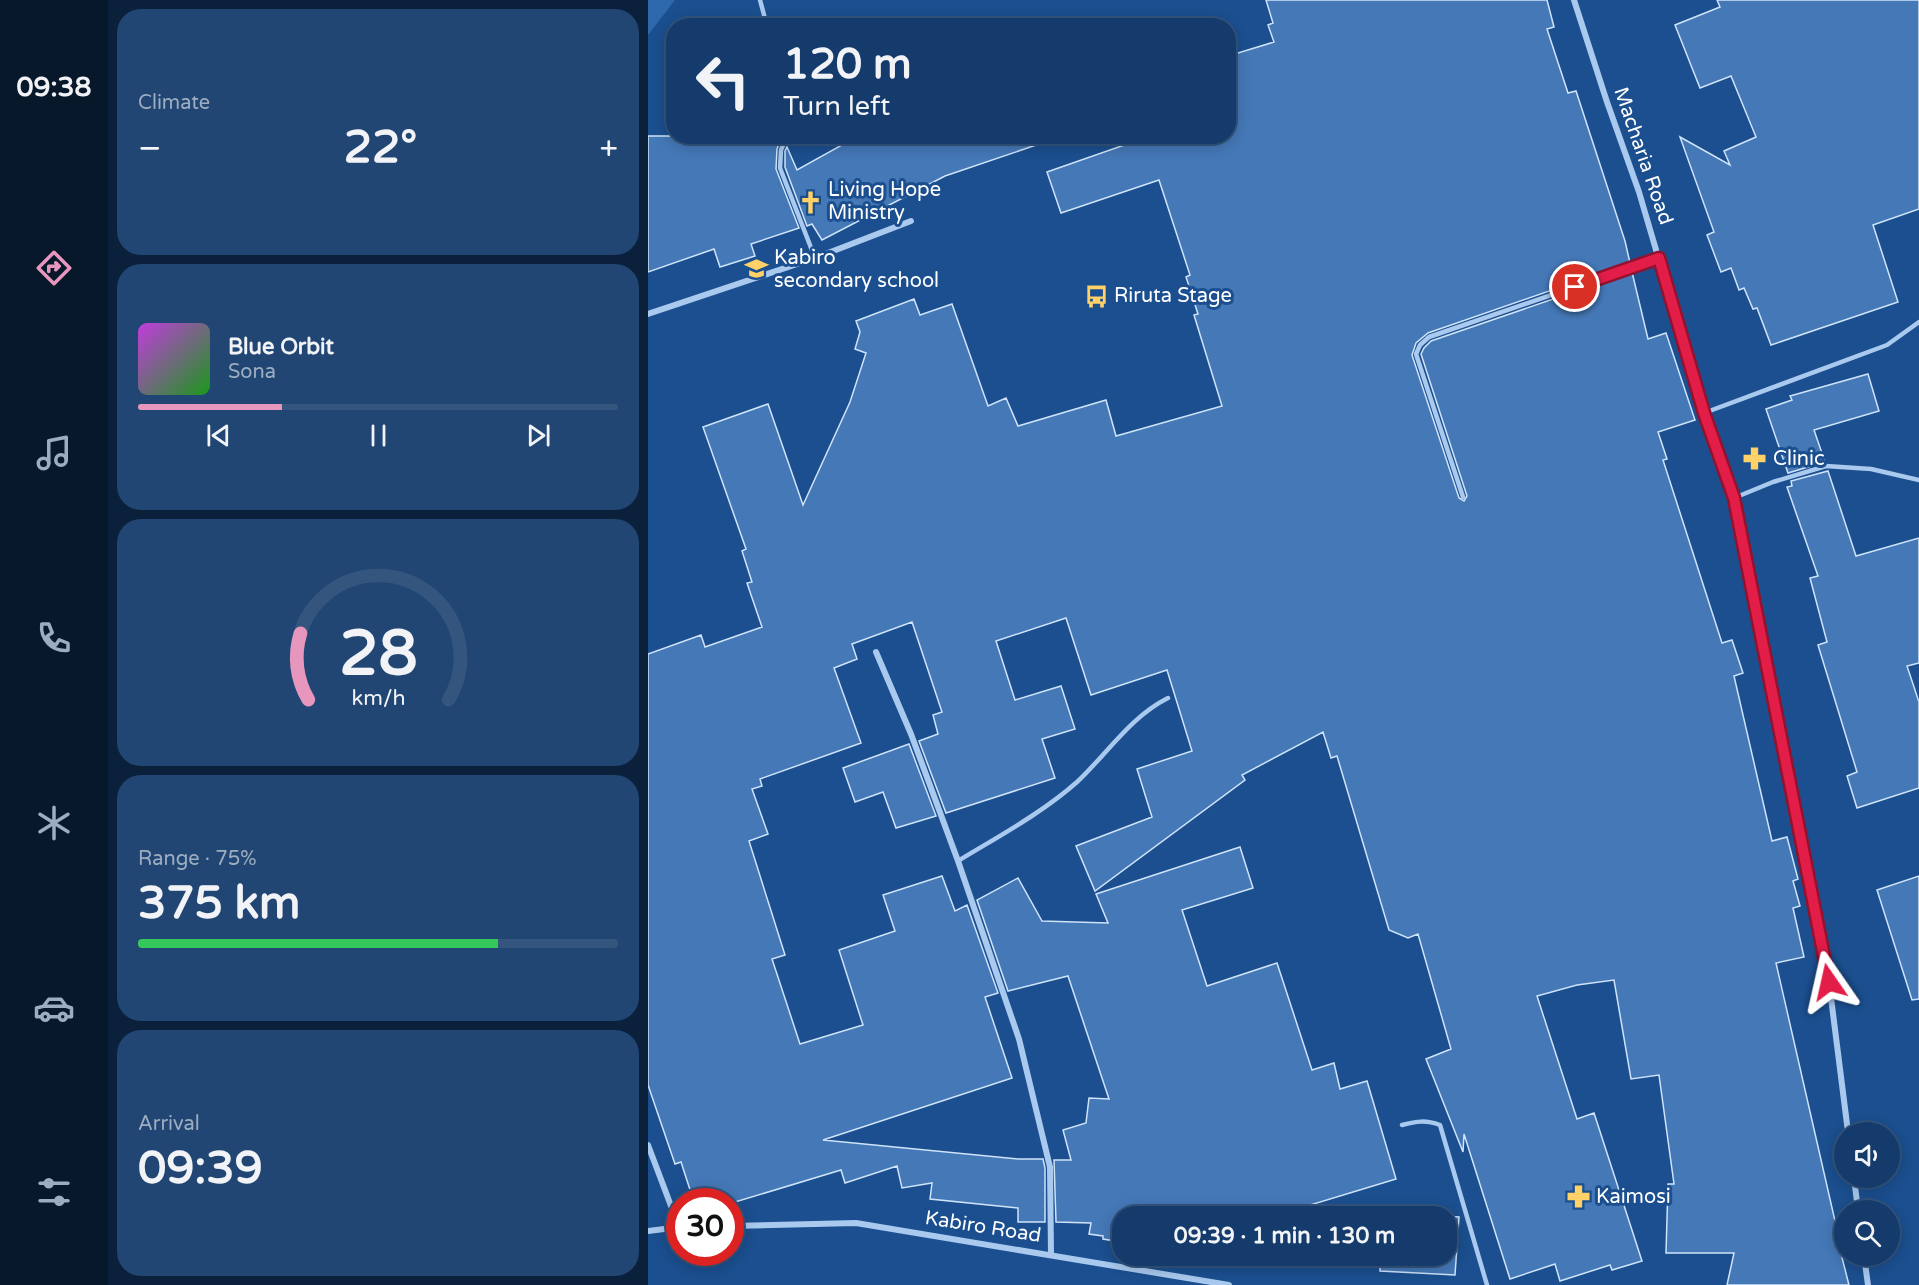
<!DOCTYPE html>
<meta charset="utf-8">
<style>
:root{--surface:#143b6b;--page:#214673;--text:#f1f3f6;--muted:#9dadc1;--line:#33557e;--accent:#e797bd}
body{margin:0;font-family:"Varela Round",sans-serif;background:var(--page);color:var(--text);height:100vh;display:flex;flex-direction:column;font-size:22px;white-space:nowrap}
*{box-sizing:border-box;margin:0}
p{font-size:20px;color:var(--muted)}
.icon{flex:none;width:33px;height:33px;fill:none;stroke:currentColor;stroke-width:2;stroke-linecap:round;stroke-linejoin:round}
.map{position:relative;flex:1;overflow:hidden}
.details{display:flex;flex-direction:column;gap:9px;padding:9px;background:#0b203b;width:540px}
.details>*{flex:none}
.banner{position:absolute;left:18px;top:18px;width:570px;height:126px;border-radius:24px;box-shadow:0 3px 15px #0003,0 0 0 2px var(--line);background:#143b6b;color:var(--text);overflow:hidden}
.buttons{position:absolute;left:1186px;top:1122px;display:grid;gap:12px}
.buttons a{display:grid;place-items:center;width:66px;height:66px;border-radius:50%;background:var(--surface);box-shadow:0 3px 15px #0003,0 0 0 2px var(--line);font-size:30px}
.speed{position:absolute;left:18px;top:1188px;display:flex;gap:12px;font-size:30px;font-weight:700;text-align:center}
.speed>*{display:grid;place-content:center;width:78px;height:78px;border-radius:50%;background:var(--surface);box-shadow:0 3px 15px #0003,0 0 0 2px var(--line);line-height:1}
.speed .limit{border:9px solid #d22;background:#fff;color:#111}
.pin{position:absolute;display:grid;place-items:center;width:51px;height:51px;color:#fff;margin:-26px;border:3px solid #fff;border-radius:50%;box-shadow:0 2px 6px #0007}
.me{position:absolute;width:66px;margin:-33px;rotate:349deg;stroke-linejoin:round;filter:drop-shadow(0 0 4px #0008)}
.turn{display:flex;align-items:center;gap:21px;height:126px;padding:0 18px;font-size:27px}
.turn .icon{width:78px;height:78px;stroke-width:2.5}
.turn b{display:block;font-size:42px;line-height:51px}
.big{font-size:45px;font-weight:800;line-height:1.1}
.details .card{flex:1;display:flex;flex-direction:column;justify-content:center;gap:9px;min-width:0;padding:0 21px;border-radius:24px;background:var(--page)}
.details .dial{align-items:center;gap:0}
.dial svg{height:156px;overflow:visible;fill:none;stroke:var(--line);stroke-width:7;stroke-linecap:round;text-anchor:middle}
.dial text{fill:var(--text);stroke:none}
.song{display:flex;align-items:center;gap:18px}
.cover{width:72px;height:72px;border-radius:9px;background:linear-gradient(135deg,hsl(290 70% 55%),hsl(120 70% 35%))}
.played{height:6px;border-radius:3px;background:linear-gradient(90deg,var(--accent) 30%,var(--line) 30%)}
.keys{display:flex;justify-content:space-around;direction:ltr}
.heat{display:flex;justify-content:space-between;align-items:center;font-size:33px;direction:ltr}
.charge{height:9px;border-radius:4px;background:linear-gradient(90deg,#34c759 75%,var(--line) 0)}
.trip{position:absolute;left:464px;top:1206px;width:345px;height:60px;border-radius:24px;background:var(--surface);box-shadow:0 3px 15px #0003,0 0 0 2px var(--line);font-weight:800;line-height:60px;text-align:center}
main{display:flex;flex:1;min-height:0}
.tab-bar{display:flex;flex-direction:column;width:108px;justify-content:space-around;align-items:center;background:#08182b;color:var(--muted)}
.tab-bar .icon{width:42px;height:42px}
.tab-bar .on{color:var(--accent)}
.tab-bar b{font-size:27px;color:var(--text)}
.map>svg:first-child{display:block}
.green{fill:#2e69ad}
.building{fill:#4478b7;stroke:#cfe3fa;stroke-width:1.5}
.lines{fill:none;stroke-linecap:round;stroke-linejoin:round}
.service{stroke:#a9c9ee;stroke-width:4.5}
.minor{stroke:#a9c9ee;stroke-width:6}
.route-casing{stroke:#92132f;stroke-width:15}
.route{stroke:#e11d48;stroke-width:10}
.labels{text-anchor:middle;dominant-baseline:central;stroke-width:6;stroke-linejoin:round;paint-order:stroke}
.street-label{font-size:20px;fill:#fff;stroke:#1b4f8f}
.poi-label{font-size:20px;fill:#fff;stroke:#1b4f8f;text-anchor:start}
</style>
<main>
<nav class="tab-bar">
<b>09:38</b>
<svg class="icon on" aria-label="directions" viewBox="0 0 24 24"><path d="M12 3l9 9-9 9-9-9zM9 14v-3h6M13 9l2 2-2 2"/></svg>
<svg class="icon" aria-label="music" viewBox="0 0 24 24"><path d="M9 18V5l10-2v13"/><circle cx="6" cy="18" r="3"/><circle cx="16" cy="16" r="3"/></svg>
<svg class="icon" aria-label="phone" viewBox="0 0 24 24"><path d="M5 4h4l2 5-3 2q2 4 5 5l2-3 5 2v4C11 20 4 13 5 4z"/></svg>
<svg class="icon" aria-label="climate" viewBox="0 0 24 24"><path d="M12 3v18M4 7l16 10M4 17L20 7"/></svg>
<svg class="icon" aria-label="car" viewBox="0 0 24 24"><path d="M5 17H2v-5l4-1 3-4h7l3 4 3 1v5h-3M9 17h6M6 11h13"/><circle cx="7" cy="17" r="2"/><circle cx="17" cy="17" r="2"/></svg>
<svg class="icon" aria-label="filters" viewBox="0 0 24 24"><path d="M4 7h16M4 17h16"/><circle cx="9" cy="7" r="2"/><circle cx="15" cy="17" r="2"/></svg>
</nav>
<section class="details">
<div class="card"><p>Climate</p>
<div class="heat"><a>−</a><b class="big">22°</b><a>+</a></div>
</div>
<div class="card">
<div class="song"><i class="cover"></i><div><b>Blue Orbit</b><p>Sona</p></div></div>
<div class="played"></div>
<div class="keys"><svg class="icon" aria-label="previous" viewBox="0 0 24 24"><path d="M18 5L8 12l10 7zM5 5v14"/></svg><svg class="icon" aria-label="pause" viewBox="0 0 24 24"><path d="M8 5v14M16 5v14"/></svg><svg class="icon" aria-label="next" viewBox="0 0 24 24"><path d="M6 5l10 7-10 7zM19 5v14"/></svg></div>
</div>
<div class="card dial"><svg viewBox="0 0 100 80">
<path d="M14 69A42 42 0 1 1 86 69"/>
<path d="M14 69A42 42 0 0 1 10 35" stroke="#e797bd"/>
<text x="50" y="56" font-size="32" font-weight="700">28</text>
<text x="50" y="72" font-size="11">km/h</text>
</svg></div>
<div class="card"><p>Range · 75%</p><b class="big">375 km</b><div class="charge"></div></div>
<div class="card"><p>Arrival</p><b class="big">09:39</b></div>
</section>
<div class="map">
<svg width="1271" height="1285" viewBox="0 0 1271 1285">
<rect width="100%" height="100%" fill="#1b4f8f"/>
<path class="green" d="M0 0H27L0 35Z"/>
<g class="building">
<path d="M618 0H899L906 27 899 29 920 93 928 91 977 241 982 263 780 333 768 343 764 355 811 498 816 501 819 496 773 354 776 348 783 341 984 272 1000 339 1018 333 1047 420 1010 432 1019 459 1015 460 1074 643 1084 640 1095 673 1086 676 1124 841 1139 837 1150 879 1145 881 1152 906 1145 908 1156 957 1128 963 1190 1234H1188L1201 1285H1079L1086 1253H1018L1020 1184H1026L1011 1075 983 1079 966 980 929 985 889 996 929 1119 946 1113 994 1261 964 1270 962 1265 912 1281 907 1264 862 1279 816 1134 815 1152 778 1059 803 1049 770 934 760 938 741 930 689 756 683 758 675 732 594 775 597 780 447 891 428 846 504 817 489 769 544 751 519 670 443 695 418 618 348 641 367 700 413 686 427 729 394 739 407 778 298 813 271 741 290 734 285 715 294 712 264 622 204 644 209 659 186 668 213 743 112 779 114 786 104 789 120 834 101 841 137 955 124 959 152 1044 215 1025 191 950 247 931 235 895 294 876 307 911 319 905 350 993 337 997 364 1078 175 1140 370 1159H395L397 1168V1222H370V1208L282 1199 284 1183 254 1188 249 1166 197 1183 193 1170 87 1202H46L33 1162 27 1164 0 1085V654L53 635 57 647 114 627 99 583 104 582 94 551 98 549 55 427 120 404 155 505 202 402 218 353 207 349 212 332 208 321 266 299 272 315 304 304 340 406 358 398 370 426 458 400 468 436 574 406 546 315 550 314 538 277 542 275 511 180 413 213 399 172 502 136H580V56L626 42 620 25 625 23Z"/>
<path d="M1069 0H1271V209L1225 225 1250 302 1123 345 1109 308 1105 309 1096 288 1091 290 1083 268 1073 272 1059 235 1066 232 1032 137 1082 165 1076 151 1108 137 1083 76 1052 88 1027 25 1072 7Z"/>
<path d="M0 136H134L129 149 128 169 151 228 103 244 107 256 72 267 66 249 0 272Z"/>
<path d="M210 136H396L397 142 297 176 174 240 164 224 159 226 137 167V151L139 147 149 170Z"/>
<path d="M1220 374 1231 411 1166 430 1177 462 1140 473 1118 409 1144 400 1142 396Z"/>
<path d="M1180 471 1208 556 1271 538V663L1259 666 1271 702V788L1209 808 1199 776 1209 772 1170 645 1179 642 1162 578 1170 576 1139 487 1144 486 1143 481Z"/>
<path d="M261 744 288 816 248 828 235 792 207 802 195 768Z"/>
<path d="M592 847 605 888 534 910 559 986 629 963 664 1070 686 1063 692 1089 719 1081 748 1179 626 1216H474V1242L455 1239V1236L441 1234 443 1223 408 1222 406 1160H423L415 1130 438 1123 441 1098 461 1099 420 976 360 991 329 900 370 878 394 921 460 923 448 894Z"/>
<path d="M1271 876V999L1264 1000 1229 890Z"/>
<path d="M735 1212 811 1217 807 1275 732 1271V1256H798V1216H735Z"/>
</g>
<g class="lines">
<g class="service">
<path d="M112 0 119 26"/>
<path d="M139 136 133 150 132 168 167 258"/>
<path d="M1056 413 1239 345 1271 322"/>
<path d="M815 497 768 354 772 345 781 337 1011 258"/>
<path d="M1086 498 1125 482 1178 466 1223 469 1271 480"/>
<path d="M310 861C351 836 394 813 429 782 459 754 482 717 520 698"/>
<path d="M754 1125C769 1121 778 1120 792 1125L839 1285"/>
</g>
<g class="minor">
<path d="M926 0 959 102 991 192 1056 413 1086 498 1181 982 1200 1132"/>
<path d="M0 314 167 258 263 221"/>
<path d="M228 652 263 734 310 861 371 1039 402 1167 403 1255"/>
<path d="M0 1145 31 1227"/>
<path d="M1206 1178 1210 1210"/>
<path d="M82 1226 208 1223 581 1285"/>
<path d="M0 1231 32 1227"/>
<path d="M1216 1256 1220 1285"/>
</g>
</g>
<g class="lines">
<defs>
<path id="route" d="M927 287 1011 258 1056 413 1086 498 1181 982"/>
</defs>
<use href="#route" class="route-casing"/>
<use href="#route" class="route"/>
</g>
<defs>
<symbol id="church-bare" viewBox="-9 -9 18 18"><path d="M-1.2-6h2.4v3.5h3.3v2.4h-3.3V6h-2.4V-.1h-3.3v-2.4h3.3Z" fill="#ffd166" stroke="#1b4f8f" stroke-width="2.5" paint-order="stroke"/></symbol>
<symbol id="school-bare" viewBox="-9 -9 18 18"><path d="M0-5L7-2L0 1L-7-2ZM-4 1L0 2.5L4 1V4Q0 6-4 4Z" fill="#ffd166" stroke="#1b4f8f" stroke-width="2.5" paint-order="stroke"/></symbol>
<symbol id="bus-bare" viewBox="-9 -9 18 18"><path d="M-5-6H5V4H4V6H2V4H-2V6H-4V4H-5ZM-3.5-4V0h7V-4ZM-3.5 1.2v1.5H-2V1.2ZM2 1.2v1.5H3.5V1.2Z" fill="#ffd166" stroke="#1b4f8f" stroke-width="2.5" paint-order="stroke"/></symbol>
<symbol id="pharmacy-bare" viewBox="-9 -9 18 18"><path d="M-2-6h4v4h4v4h-4v4h-4v-4h-4v-4h4Z" fill="#ffd166" stroke="#1b4f8f" stroke-width="2.5" paint-order="stroke"/></symbol>
</defs>
<g fill-rule="evenodd">
<use href="#church-bare" x="146" y="186" width="33" height="33"/>
<use href="#school-bare" x="92" y="252" width="33" height="33"/>
<use href="#bus-bare" x="432" y="280" width="33" height="33"/>
<use href="#pharmacy-bare" x="1090" y="442" width="33" height="33"/>
<use href="#pharmacy-bare" x="914" y="1180" width="33" height="33"/>
</g>
<g class="labels">
<g class="street-label">
<text transform="translate(995 156) rotate(71)">Macharia Road</text>
<text transform="translate(335 1227) rotate(9)">Kabiro Road</text>
</g>
<g class="poi-label">
<text x="180" y="190">Living Hope<tspan x="180" dy="23">Ministry</tspan></text>
<text x="126" y="258">Kabiro<tspan x="126" dy="23">secondary school</tspan></text>
<text x="466" y="296">Riruta Stage</text>
<text x="1125" y="459">Clinic</text>
<text x="948" y="1197">Kaimosi</text>
</g>
</g>
</svg>
<div class="buttons">
<a><svg class="icon" aria-label="sound" viewBox="0 0 24 24"><path d="M4 9h4l5-4v14l-5-4H4zM17 9q2 3 0 6"/></svg></a>
<a><svg class="icon" aria-label="search" viewBox="0 0 24 24"><circle cx="10" cy="10" r="6"/><path d="M15 15l6 6"/></svg></a>
</div>
<div class="speed"><div class="limit">30</div></div>
<div class="pin" style="left:927px;top:287px;background:#d93025"><svg class="icon" aria-label="arrive" viewBox="0 0 24 24"><path d="M6 21V4h12l-3 4 3 4H6"/></svg></div>
<svg class="me" style="left:1181px;top:982px" viewBox="-20 -20 40 40"><path d="M0-17L14 15 0 8-14 15z" fill="#e11d48" stroke="#fff" stroke-width="4"/></svg>
<div class="trip">09:39 · 1 min · 130 m</div>
<div class="banner">
<div class="turn"><svg class="icon" aria-label="left" viewBox="0 0 24 24"><path d="M17 20v-9H6M10 6l-5 5 5 5"/></svg><div><b>120 m</b>Turn left</div></div>
</div>
</div>
</main>
